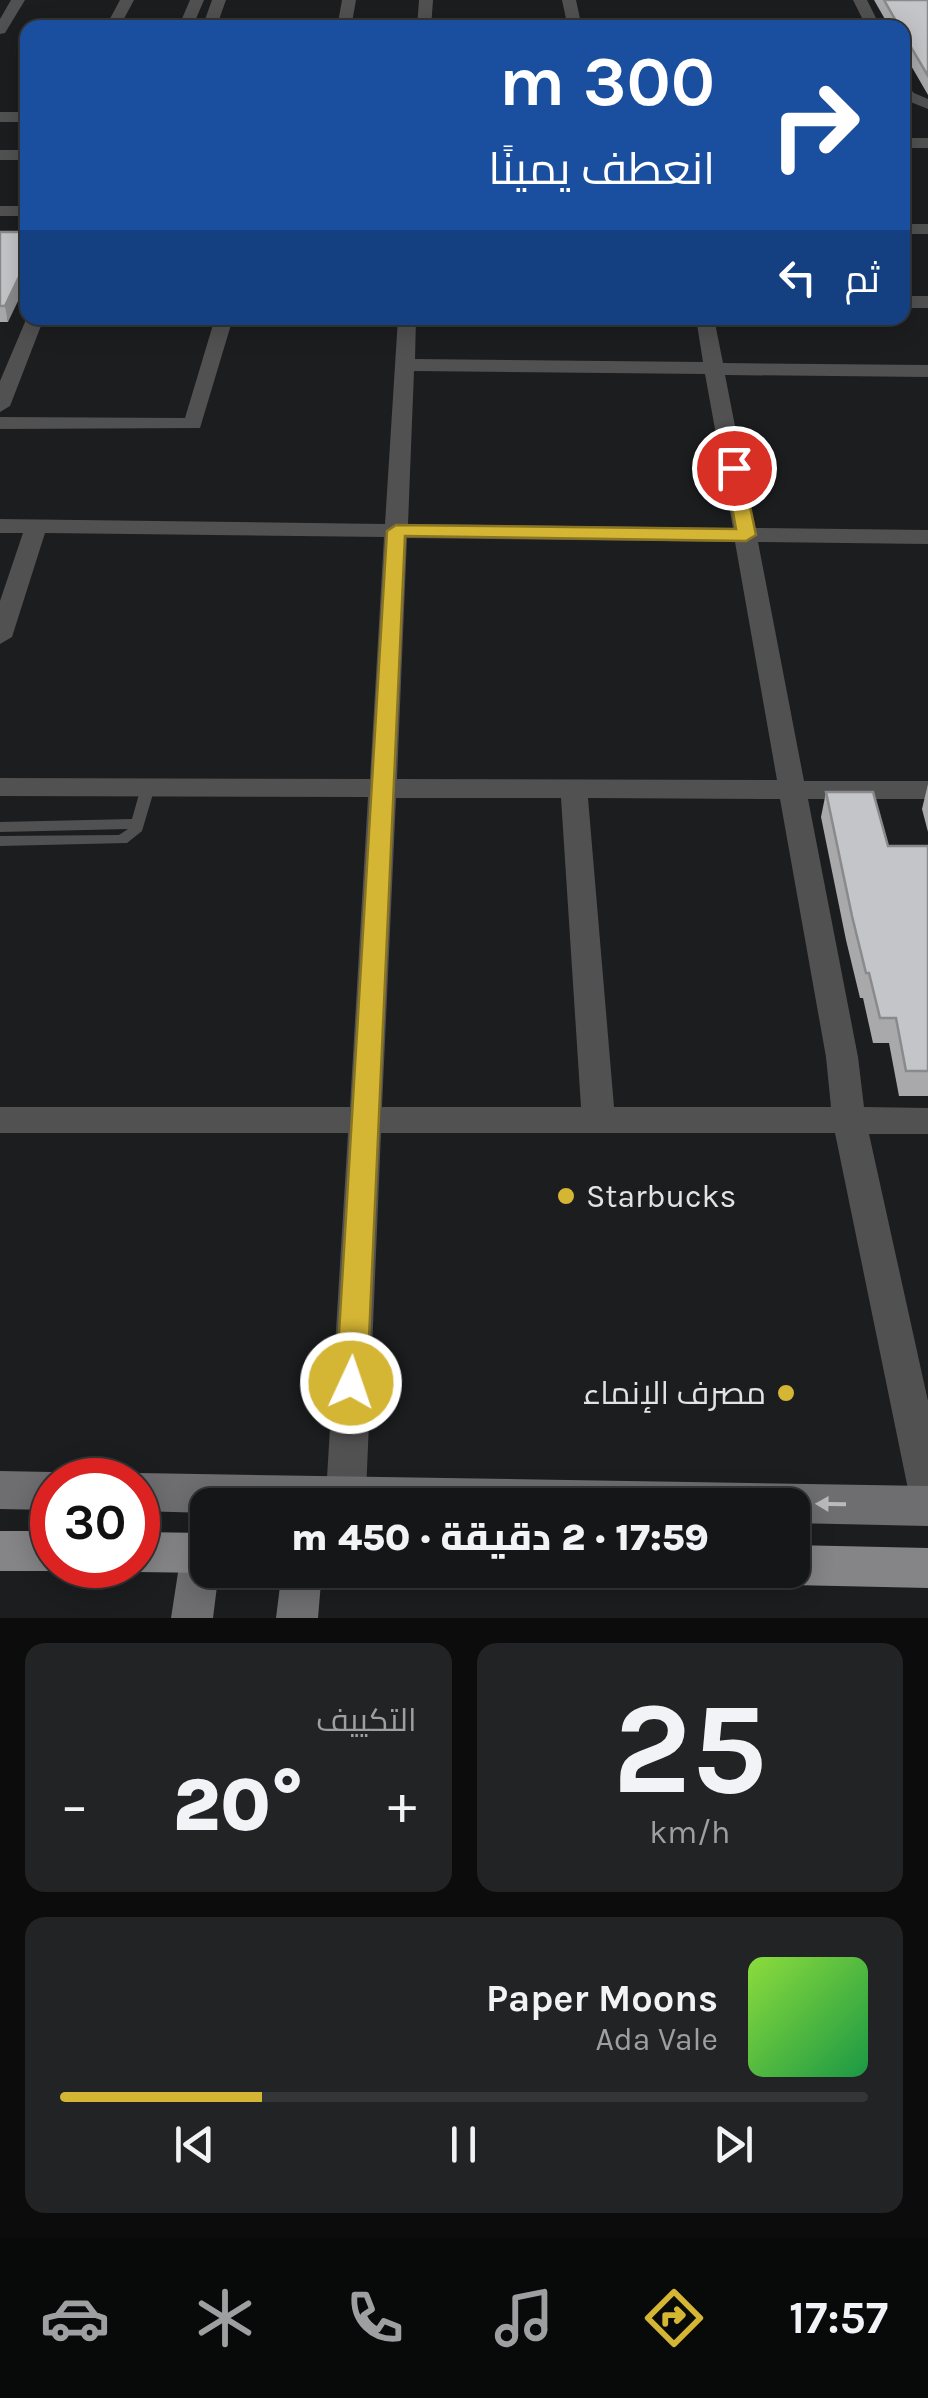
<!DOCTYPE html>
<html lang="ar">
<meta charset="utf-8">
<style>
:root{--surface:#151617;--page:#222324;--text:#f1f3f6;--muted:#9d9fa1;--line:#343536;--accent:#d5b534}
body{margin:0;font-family:Karla,Cairo,sans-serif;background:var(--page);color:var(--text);direction:rtl;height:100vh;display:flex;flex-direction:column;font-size:38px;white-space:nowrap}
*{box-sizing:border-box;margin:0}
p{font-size:32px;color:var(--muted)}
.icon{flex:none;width:55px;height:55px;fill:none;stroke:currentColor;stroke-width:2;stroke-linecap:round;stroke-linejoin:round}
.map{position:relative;height:1618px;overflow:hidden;direction:ltr}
.sheet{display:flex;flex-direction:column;gap:25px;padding:25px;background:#0c0c0d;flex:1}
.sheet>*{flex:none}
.hud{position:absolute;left:20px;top:20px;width:890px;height:305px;border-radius:20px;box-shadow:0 5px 25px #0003,0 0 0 2px var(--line);direction:rtl;background:#1a4fa0;color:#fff;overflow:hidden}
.speed{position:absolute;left:30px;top:1458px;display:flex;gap:20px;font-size:50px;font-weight:700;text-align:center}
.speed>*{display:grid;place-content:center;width:130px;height:130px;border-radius:50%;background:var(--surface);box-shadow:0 5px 25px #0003,0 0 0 2px var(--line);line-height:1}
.speed .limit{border:15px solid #d22;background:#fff;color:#111}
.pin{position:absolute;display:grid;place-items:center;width:85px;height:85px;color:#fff;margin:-42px;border:5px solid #fff;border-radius:50%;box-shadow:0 2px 10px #0007}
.me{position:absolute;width:110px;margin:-55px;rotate:3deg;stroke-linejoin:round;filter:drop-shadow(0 0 8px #0008)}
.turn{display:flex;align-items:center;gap:35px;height:210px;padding:0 30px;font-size:45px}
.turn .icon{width:130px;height:130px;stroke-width:2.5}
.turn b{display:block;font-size:70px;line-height:85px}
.then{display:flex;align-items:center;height:95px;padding:0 30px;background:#0003;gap:20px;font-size:38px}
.big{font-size:75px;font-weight:800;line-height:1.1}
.sheet .tile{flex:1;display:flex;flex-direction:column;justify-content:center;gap:15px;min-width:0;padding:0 35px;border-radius:20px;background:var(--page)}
.sheet .dial{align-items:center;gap:0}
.dial b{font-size:130px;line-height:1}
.song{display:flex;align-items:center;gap:30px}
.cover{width:120px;height:120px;border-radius:15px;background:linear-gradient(135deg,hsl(90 70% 55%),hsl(140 70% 35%))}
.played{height:10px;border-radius:5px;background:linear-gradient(90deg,var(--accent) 25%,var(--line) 25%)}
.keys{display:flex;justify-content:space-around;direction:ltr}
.heat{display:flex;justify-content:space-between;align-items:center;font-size:55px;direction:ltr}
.sheet .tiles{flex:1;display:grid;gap:25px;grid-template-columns:1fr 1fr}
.tile:last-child{grid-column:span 2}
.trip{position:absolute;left:190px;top:1488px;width:620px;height:100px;border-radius:20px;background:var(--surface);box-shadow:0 5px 25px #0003,0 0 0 2px var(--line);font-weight:800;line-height:100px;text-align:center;direction:rtl}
.tab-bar{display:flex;height:160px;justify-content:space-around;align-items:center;background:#080909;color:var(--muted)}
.tab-bar .icon{width:70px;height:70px}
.tab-bar .selected{color:var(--accent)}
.tab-bar b{font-size:45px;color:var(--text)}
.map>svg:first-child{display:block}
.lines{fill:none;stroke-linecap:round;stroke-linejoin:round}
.service{fill:#515152;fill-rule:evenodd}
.minor{fill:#515152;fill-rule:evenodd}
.tertiary{fill:#515152;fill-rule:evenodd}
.secondary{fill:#6e6e70;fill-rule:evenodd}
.primary{fill:#858588;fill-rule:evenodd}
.wall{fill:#a9a9ac}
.shaded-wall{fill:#898a8c}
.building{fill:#c4c5c8;stroke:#898a8c;stroke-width:2.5}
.oneway{fill:#bababc}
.route{fill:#d5b534;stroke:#8a7622;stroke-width:2.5}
.poi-dot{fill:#d5b534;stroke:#1c1d1f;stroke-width:4}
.labels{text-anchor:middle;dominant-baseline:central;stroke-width:10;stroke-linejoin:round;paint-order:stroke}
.near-poi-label{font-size:32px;fill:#e3e3e5;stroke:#1c1d1f;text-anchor:start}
</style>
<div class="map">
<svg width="928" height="1618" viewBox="0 0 928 1618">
<rect width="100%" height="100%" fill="#1c1d1f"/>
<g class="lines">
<path class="service" d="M148 782 155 787 142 831 127 843 0 846V836L119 835 128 829 0 832V822L132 819 141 787Z"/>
<g class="minor">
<path d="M11 0H25L5 33 0 34V19Z"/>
<path d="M120 0H134L119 28H105Z"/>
<path d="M342 0H356L351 28H337Z"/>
<path d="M419 0H433L431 28H417Z"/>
<path d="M562 0H576L582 28H568Z"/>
<path d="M853 0H867L881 28H867Z"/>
<path d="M902 81 914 93 928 99V109L903 99Z"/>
<rect x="0" y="112" width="28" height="10"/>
<rect x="902" y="138" width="26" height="10"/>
<rect x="0" y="150" width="28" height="10"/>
<rect x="902" y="296" width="26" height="12"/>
<path d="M28 315 44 318 10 406 0 412V381Z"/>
<path d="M215 318H233L200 428 0 429V417L185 418Z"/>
<path d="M398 318H416L415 359 703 362 696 318H714L723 363 928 365V377L725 375 755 528 928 530V544L758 542 804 781H928V799H808L858 1057 864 1107 928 1108V1134H869L928 1401V1508L914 1503 908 1489 835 1133H381L366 1494 361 1505H331L326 1494 348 1133H0V1107H350L368 797 0 796V778L370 779 384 537 45 533 12 637 0 644V601L23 533H0V519L385 524ZM414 371 705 374 733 528 408 524ZM407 538 735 542 777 780 397 779ZM396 798H561L581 1107H382ZM588 798 780 799 826 1057 831 1107H614Z"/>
</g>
<g class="tertiary">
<path d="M190 0H204L192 28H178Z"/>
<path d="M212 0H226L216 28H202Z"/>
<rect x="0" y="206" width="28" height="10"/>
<rect x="902" y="224" width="26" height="10"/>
</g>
<g class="secondary">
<path d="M0 1471 52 1472 67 1480H52V1510L0 1509Z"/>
<path d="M138 1473 928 1486V1526L792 1523V1505H208V1513L138 1511V1480H123Z"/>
<path d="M201 1533 208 1535V1570H219L213 1618H171L181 1553 187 1539Z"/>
<path d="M282 1570H322L318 1618H276Z"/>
</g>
<g class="primary">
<path d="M0 1531H52V1565H66L52 1571H0Z"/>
<path d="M138 1532 208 1533V1570H216L208 1573 138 1572 124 1566 138 1565Z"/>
<path d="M792 1545 928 1548V1588L792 1585 778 1579 774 1570H792Z"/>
</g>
</g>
<g class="wall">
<path d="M874 0H928V95L902 50V28H890Z"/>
<path d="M0 232 8 322H0Z"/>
<path d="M928 784V832L922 809Z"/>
<path d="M826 792 888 846H928V1096H899L889 1043H873L863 998H860L846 940 821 817Z"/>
</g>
<path class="shaded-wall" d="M28 258V280L8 322 5 306Z"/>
<g class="building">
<path d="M884 0H928V76L902 32V28H900Z"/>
<path d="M0 232H28V258L5 306H0Z"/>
<path d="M826 792H873L888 846H928V1071H906L896 1018H880L869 973H866L852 916Z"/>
</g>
<defs><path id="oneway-solid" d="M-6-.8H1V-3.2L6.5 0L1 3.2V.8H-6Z" transform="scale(2.5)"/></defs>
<use class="oneway" href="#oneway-solid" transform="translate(831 1504) rotate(-179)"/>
<path class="route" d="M734 463 742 468 756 535 746 541 405 536 367 1383 362 1393 351 1397 340 1393 336 1383 387 531 396 525 736 529 725 468Z"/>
<g class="poi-dot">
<circle cx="566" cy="1196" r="10"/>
<circle cx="786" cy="1393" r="10"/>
</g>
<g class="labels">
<g class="near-poi-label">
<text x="586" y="1196">Starbucks</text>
<text x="766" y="1393" text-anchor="end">مصرف الإنماء</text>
</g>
</g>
</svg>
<div class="speed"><div class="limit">30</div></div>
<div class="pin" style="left:734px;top:468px;background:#d93025"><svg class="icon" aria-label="arrive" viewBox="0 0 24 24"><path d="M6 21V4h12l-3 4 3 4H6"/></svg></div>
<svg class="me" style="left:351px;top:1383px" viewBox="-20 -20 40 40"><circle r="17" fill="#d5b534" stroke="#fff" stroke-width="3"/><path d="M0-11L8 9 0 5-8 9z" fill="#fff"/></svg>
<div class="trip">17:59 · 2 دقيقة · 450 m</div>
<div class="hud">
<div class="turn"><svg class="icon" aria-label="right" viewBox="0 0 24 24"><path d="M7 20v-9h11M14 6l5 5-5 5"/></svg><div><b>300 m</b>انعطف يمينًا</div></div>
<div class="then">ثم<svg class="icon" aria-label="left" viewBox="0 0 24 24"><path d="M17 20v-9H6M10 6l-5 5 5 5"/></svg></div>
</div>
</div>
<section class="sheet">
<div class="tiles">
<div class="tile dial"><b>25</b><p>km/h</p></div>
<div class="tile"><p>التكييف</p>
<div class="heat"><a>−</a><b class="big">20°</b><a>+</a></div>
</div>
<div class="tile">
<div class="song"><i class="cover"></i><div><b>Paper Moons</b><p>Ada Vale</p></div></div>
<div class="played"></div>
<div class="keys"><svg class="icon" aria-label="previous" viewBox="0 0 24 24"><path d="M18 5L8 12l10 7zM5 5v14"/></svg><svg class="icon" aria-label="pause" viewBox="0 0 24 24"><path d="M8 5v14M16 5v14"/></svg><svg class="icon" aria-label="next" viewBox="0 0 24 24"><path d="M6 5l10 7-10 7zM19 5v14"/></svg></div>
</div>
</div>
</section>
<nav class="tab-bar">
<b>17:57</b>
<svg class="icon selected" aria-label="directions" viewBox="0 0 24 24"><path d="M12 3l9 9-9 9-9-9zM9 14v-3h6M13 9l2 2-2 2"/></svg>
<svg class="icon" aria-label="music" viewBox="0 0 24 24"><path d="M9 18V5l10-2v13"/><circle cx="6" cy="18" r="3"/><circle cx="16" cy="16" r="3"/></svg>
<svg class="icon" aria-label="phone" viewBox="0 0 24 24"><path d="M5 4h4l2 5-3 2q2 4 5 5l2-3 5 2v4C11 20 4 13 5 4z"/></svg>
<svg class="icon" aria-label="climate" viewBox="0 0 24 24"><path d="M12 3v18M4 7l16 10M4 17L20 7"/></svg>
<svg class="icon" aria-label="car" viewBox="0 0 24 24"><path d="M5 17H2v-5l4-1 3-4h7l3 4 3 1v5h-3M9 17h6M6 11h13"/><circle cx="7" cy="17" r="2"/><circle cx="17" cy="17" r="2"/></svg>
</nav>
